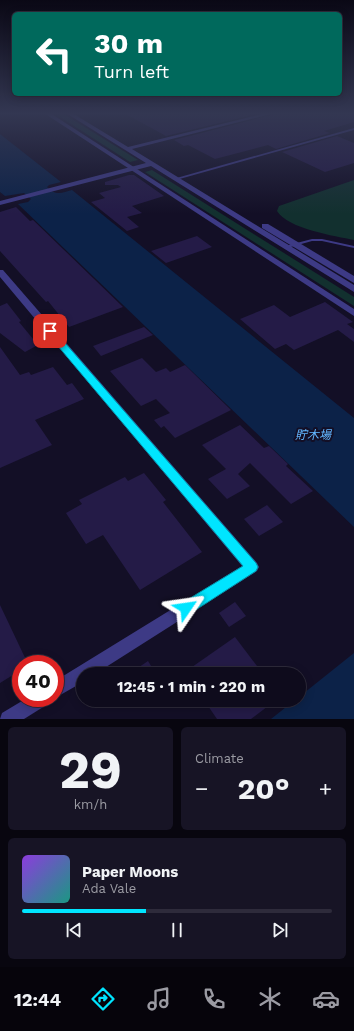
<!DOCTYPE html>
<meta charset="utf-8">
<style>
:root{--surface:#0e0b1c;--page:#171425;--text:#f1f3f6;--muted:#9b9ba3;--line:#2e2b3b;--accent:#00e5ff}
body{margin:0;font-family:"Work Sans","Noto Sans JP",sans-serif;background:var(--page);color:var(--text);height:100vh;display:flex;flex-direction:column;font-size:15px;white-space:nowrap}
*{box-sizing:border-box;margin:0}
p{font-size:13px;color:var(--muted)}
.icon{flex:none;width:22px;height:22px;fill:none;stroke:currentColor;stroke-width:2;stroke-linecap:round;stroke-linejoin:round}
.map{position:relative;height:719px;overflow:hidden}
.drawer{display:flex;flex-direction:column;gap:8px;padding:8px;background:#08060f;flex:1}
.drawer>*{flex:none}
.banner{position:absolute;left:12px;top:12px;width:330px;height:84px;border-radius:6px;box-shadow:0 2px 10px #0003,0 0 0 1px var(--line);background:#00695c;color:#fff;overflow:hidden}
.speed{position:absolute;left:12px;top:655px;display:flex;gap:8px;font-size:20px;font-weight:700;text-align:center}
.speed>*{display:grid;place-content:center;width:52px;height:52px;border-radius:50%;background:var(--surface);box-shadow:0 2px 10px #0003,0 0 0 1px var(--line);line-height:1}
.speed .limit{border:6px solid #d22;background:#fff;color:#111}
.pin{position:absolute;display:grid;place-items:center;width:34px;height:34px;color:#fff;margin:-17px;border-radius:8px;box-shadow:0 2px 6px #0006}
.me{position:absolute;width:44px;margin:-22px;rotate:58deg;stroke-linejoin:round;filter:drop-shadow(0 0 3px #0008)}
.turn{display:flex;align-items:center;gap:14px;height:84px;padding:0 16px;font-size:18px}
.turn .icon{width:52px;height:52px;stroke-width:2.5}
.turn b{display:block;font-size:28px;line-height:34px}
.big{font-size:30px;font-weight:700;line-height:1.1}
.drawer .card{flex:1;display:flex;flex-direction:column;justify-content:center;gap:6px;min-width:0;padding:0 14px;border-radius:6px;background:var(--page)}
.drawer .dial{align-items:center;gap:0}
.dial b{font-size:52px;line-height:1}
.song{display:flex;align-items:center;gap:12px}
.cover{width:48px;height:48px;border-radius:6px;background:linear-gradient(135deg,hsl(270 70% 55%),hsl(170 70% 35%))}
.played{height:4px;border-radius:2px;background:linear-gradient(90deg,var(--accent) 40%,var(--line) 40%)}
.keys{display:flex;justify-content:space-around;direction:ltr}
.heat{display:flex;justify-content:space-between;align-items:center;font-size:22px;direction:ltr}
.drawer .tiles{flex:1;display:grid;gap:8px;grid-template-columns:1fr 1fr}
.card:last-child{grid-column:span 2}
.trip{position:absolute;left:76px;top:667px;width:230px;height:40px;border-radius:20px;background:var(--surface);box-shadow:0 2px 10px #0003,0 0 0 1px var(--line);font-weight:700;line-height:40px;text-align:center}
.menu{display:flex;height:64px;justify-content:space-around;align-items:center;background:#06040b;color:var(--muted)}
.menu .icon{width:28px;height:28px}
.menu .active{color:var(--accent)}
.menu b{font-size:18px;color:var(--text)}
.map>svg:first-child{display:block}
.green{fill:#12302f}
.water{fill:#0c2248}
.building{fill:#241b47}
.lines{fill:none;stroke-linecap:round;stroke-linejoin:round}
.service{fill:#3d3a85;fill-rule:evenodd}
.minor{fill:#3d3a85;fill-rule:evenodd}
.tertiary{fill:#3d3a85;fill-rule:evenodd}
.route{fill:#00e5ff;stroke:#0095a6}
.labels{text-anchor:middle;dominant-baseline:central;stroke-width:4;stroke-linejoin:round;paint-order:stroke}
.water-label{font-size:12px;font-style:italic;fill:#62b6ff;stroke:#130f26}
</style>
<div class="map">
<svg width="354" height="719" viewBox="0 0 354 719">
<rect width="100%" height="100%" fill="#130f26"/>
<g class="green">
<path d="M54 113H62L138 160 130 162Z"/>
<path d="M152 170 354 297V306L145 172Z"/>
<path d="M354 180V240C335 236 288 229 277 211L279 206Z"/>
</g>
<g class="water">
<path d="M0 134 61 182 49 185 47 187C55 196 62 193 72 190L354 418V527L18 204 28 202 31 199 24 193 5 196 0 192Z"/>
<path d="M354 653V719H271L295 700H299V697Z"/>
</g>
<g class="building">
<path d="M124 113H260L166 136Z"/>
<path d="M276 113H354V122L324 131 330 133 276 149 268 145 215 159 188 145 184 146 174 140 275 114Z"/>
<path d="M337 136 354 143V163L325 172 282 152Z"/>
<path d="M129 175H134L164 196 132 206 142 213 127 217 139 227 127 231 91 202 105 198 99 193 121 187 118 185H105V182Z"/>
<path d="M16 207 30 221 33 220 123 307 69 327 48 301 46 302 0 251V212Z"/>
<path d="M197 236 212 247 166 263 151 251Z"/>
<path d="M325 302 353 322 347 324 354 329V342L338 330 294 350 286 344 275 349 240 319 274 305 290 317Z"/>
<path d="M7 303 21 321 19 322 38 345 25 352 0 333V306Z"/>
<path d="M144 327 153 335 101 356 93 346Z"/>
<path d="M0 347 20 375 29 372 31 375 53 367 67 385 72 383 84 399 35 420 52 445 0 468Z"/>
<path d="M142 358 156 372 166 368 170 372 185 365 231 410 175 438 164 426 161 428 154 420 170 413 156 399 141 406 110 371Z"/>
<path d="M240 425 264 448 269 446 288 464 286 466 313 491 291 504 250 463 238 474 250 486 227 499 208 479 226 469 202 445Z"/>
<path d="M144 473 166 500 163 502 202 552 140 590 103 535 86 544 66 513 82 504 79 500 125 477 128 481Z"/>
<path d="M267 505 283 522 259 536 244 519Z"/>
<path d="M235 602 246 616 229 627 219 613Z"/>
<path d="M0 605 28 664H21V670L0 683Z"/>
<path d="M235 637 263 674H182Z"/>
<path d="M148 661 156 674H129Z"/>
<path d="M204 700H276L251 719H217Z"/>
</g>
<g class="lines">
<g class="service">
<path d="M354 128V130L176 180 173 179Z"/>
<path d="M312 239H322L354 246V248L322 241H312L287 248 285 247V246Z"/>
</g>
<path class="minor" d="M44 113H50L354 309V316Z"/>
<g class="tertiary">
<path d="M66 113H72L128 147 266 113H275L132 149 354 285V292L151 166 0 205V201L146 163Z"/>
<path d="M262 224H268L354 276V283L262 228Z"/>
<path d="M0 270H3L257 563 259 567 257 571 95 674H83V682L55 698V681L242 566 0 277Z"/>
<path d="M27 698H50L48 704 24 719H0L2 713Z"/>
</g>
</g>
<linearGradient id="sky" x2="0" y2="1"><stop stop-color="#0a0815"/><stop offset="0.53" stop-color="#333752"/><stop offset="1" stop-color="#333752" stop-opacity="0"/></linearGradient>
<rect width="354" height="214" fill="url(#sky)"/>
<path class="route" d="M50 328 53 329 256 563 258 567 256 571 191 613 186 614 182 613 180 608 182 603 243 566 47 333 46 331 47 329Z"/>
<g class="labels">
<g class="water-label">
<text x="313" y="435">貯木場</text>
</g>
</g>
</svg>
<div class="speed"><div class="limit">40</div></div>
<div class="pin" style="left:50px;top:331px;background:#d93025"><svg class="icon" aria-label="arrive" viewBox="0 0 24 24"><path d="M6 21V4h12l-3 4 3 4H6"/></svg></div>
<svg class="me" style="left:186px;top:608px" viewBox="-20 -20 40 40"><path d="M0-17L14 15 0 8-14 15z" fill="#00e5ff" stroke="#fff" stroke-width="4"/></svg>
<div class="trip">12:45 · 1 min · 220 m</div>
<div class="banner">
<div class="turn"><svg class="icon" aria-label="left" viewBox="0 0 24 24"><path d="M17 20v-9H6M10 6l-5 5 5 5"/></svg><div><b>30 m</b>Turn left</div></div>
</div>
</div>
<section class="drawer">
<div class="tiles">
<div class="card dial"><b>29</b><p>km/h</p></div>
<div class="card"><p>Climate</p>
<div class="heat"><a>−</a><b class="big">20°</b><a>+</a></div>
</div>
<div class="card">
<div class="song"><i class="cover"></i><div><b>Paper Moons</b><p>Ada Vale</p></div></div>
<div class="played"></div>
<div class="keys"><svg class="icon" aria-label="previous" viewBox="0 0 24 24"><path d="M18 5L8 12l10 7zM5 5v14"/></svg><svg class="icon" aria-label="pause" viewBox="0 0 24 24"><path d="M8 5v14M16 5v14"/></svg><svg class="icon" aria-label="next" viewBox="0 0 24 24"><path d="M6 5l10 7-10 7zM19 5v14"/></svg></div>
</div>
</div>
</section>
<nav class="menu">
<b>12:44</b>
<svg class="icon active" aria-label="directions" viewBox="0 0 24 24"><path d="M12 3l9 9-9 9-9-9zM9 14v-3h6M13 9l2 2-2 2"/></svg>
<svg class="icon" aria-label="music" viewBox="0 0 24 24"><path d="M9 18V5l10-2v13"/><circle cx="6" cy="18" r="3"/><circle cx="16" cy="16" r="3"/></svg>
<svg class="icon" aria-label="phone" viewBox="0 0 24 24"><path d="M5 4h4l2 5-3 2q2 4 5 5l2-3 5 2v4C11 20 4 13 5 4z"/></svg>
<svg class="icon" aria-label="climate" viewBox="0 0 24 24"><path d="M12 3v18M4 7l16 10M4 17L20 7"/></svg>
<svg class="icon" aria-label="car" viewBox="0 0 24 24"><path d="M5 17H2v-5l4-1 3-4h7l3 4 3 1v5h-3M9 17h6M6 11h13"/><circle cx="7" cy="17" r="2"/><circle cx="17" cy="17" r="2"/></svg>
</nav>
